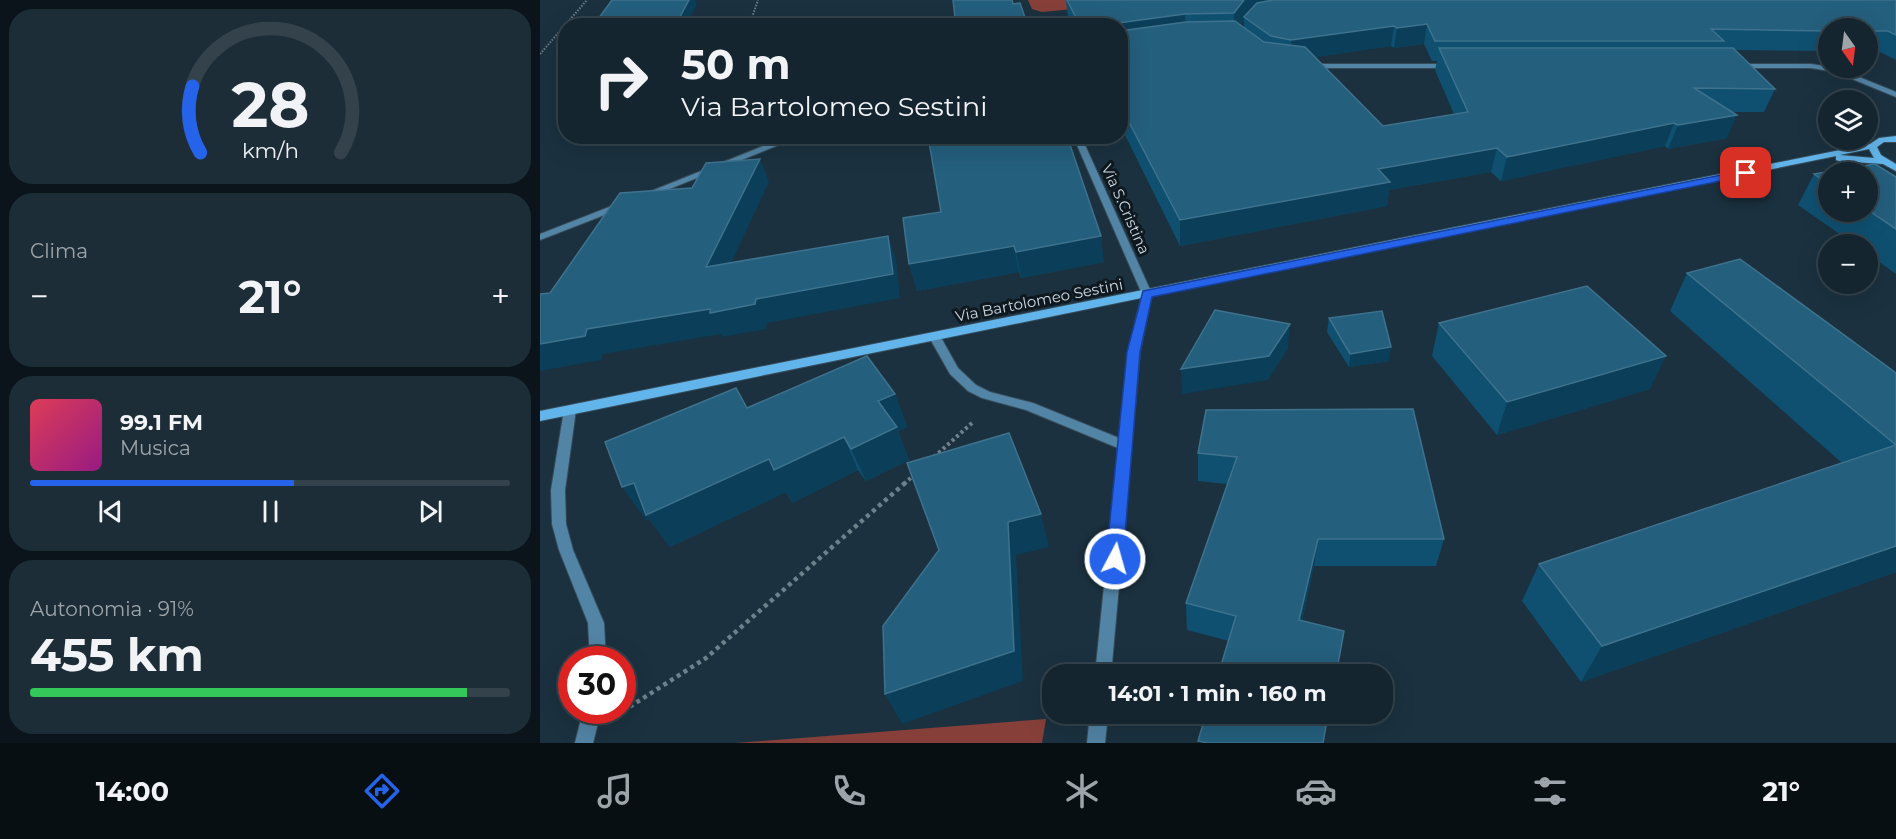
<!DOCTYPE html>
<html lang="it">
<meta charset="utf-8">
<style>
:root{--surface:#14252f;--page:#1d2d37;--text:#f1f3f6;--muted:#9da5aa;--line:#33424b;--accent:#2563eb}
body{margin:0;font-family:Montserrat,sans-serif;background:var(--page);color:var(--text);height:100vh;display:flex;flex-direction:column;font-size:22px;white-space:nowrap}
*{box-sizing:border-box;margin:0}
p{font-size:20px;color:var(--muted)}
.icon{flex:none;width:33px;height:33px;fill:none;stroke:currentColor;stroke-width:2;stroke-linecap:round;stroke-linejoin:round}
.map{position:relative;flex:1;overflow:hidden}
.sheet{display:flex;flex-direction:column;gap:9px;padding:9px;background:#0b141a;width:540px}
.sheet>*{flex:none}
.guide{position:absolute;left:18px;top:18px;width:570px;height:126px;border-radius:24px;box-shadow:0 6px 24px #0002,0 0 0 2px var(--line);background:#14252f;color:var(--text);overflow:hidden}
.needle{width:39px;rotate:166deg}
.fabs{position:absolute;left:1278px;top:18px;display:grid;gap:12px}
.fabs a{display:grid;place-items:center;width:60px;height:60px;border-radius:50%;background:var(--surface);box-shadow:0 6px 24px #0002,0 0 0 2px var(--line);font-size:30px}
.speed{position:absolute;left:18px;top:646px;display:flex;gap:12px;font-size:30px;font-weight:700;text-align:center}
.speed>*{display:grid;place-content:center;width:78px;height:78px;border-radius:50%;background:var(--surface);box-shadow:0 6px 24px #0002,0 0 0 2px var(--line);line-height:1}
.speed .limit{border:9px solid #d22;background:#fff;color:#111}
.pin{position:absolute;display:grid;place-items:center;width:51px;height:51px;color:#fff;margin:-26px;border-radius:12px;box-shadow:0 3px 9px #0006}
.me{position:absolute;width:66px;margin:-33px;rotate:6deg;stroke-linejoin:round;filter:drop-shadow(0 0 4px #0008)}
.turn{display:flex;align-items:center;gap:21px;height:126px;padding:0 24px;font-size:27px}
.turn .icon{width:78px;height:78px;stroke-width:2.5}
.turn b{display:block;font-size:42px;line-height:51px}
.big{font-size:45px;font-weight:700;line-height:1.1}
.sheet .card{flex:1;display:flex;flex-direction:column;justify-content:center;gap:9px;min-width:0;padding:0 21px;border-radius:24px;background:var(--page)}
.sheet .dial{align-items:center;gap:0}
.dial svg{height:156px;overflow:visible;fill:none;stroke:var(--line);stroke-width:7;stroke-linecap:round;text-anchor:middle}
.dial text{fill:var(--text);stroke:none}
.song{display:flex;align-items:center;gap:18px}
.cover{width:72px;height:72px;border-radius:9px;background:linear-gradient(135deg,hsl(350 70% 55%),hsl(310 70% 35%))}
.played{height:6px;border-radius:3px;background:linear-gradient(90deg,var(--accent) 55%,var(--line) 55%)}
.keys{display:flex;justify-content:space-around;direction:ltr}
.heat{display:flex;justify-content:space-between;align-items:center;font-size:33px;direction:ltr}
.charge{height:9px;border-radius:4px;background:linear-gradient(90deg,#34c759 91%,var(--line) 0)}
.trip{position:absolute;left:502px;top:664px;width:351px;height:60px;border-radius:24px;background:var(--surface);box-shadow:0 6px 24px #0002,0 0 0 2px var(--line);font-weight:700;line-height:60px;text-align:center}
.tab-bar{display:flex;height:96px;justify-content:space-around;align-items:center;background:#080f13;color:var(--muted)}
.tab-bar .icon{width:42px;height:42px}
.tab-bar .on{color:var(--accent)}
.tab-bar b{font-size:27px;color:var(--text)}
main{display:flex;flex:1;min-height:0}
.map>svg:first-child{display:block}
.green{fill:#864039}
.lines{fill:none;stroke-linecap:round;stroke-linejoin:round}
.street-casing{stroke:#374c59;stroke-width:2}
.secondary-casing{stroke:#374c59;stroke-width:2}
.path-far2{stroke:#6e808c;stroke-width:2;stroke-dasharray:1.5 1.5;stroke-linecap:butt}
.path-far1{stroke:#6e808c;stroke-width:4;stroke-dasharray:3 3;stroke-linecap:butt}
.path{stroke:#6e808c;stroke-width:4.5;stroke-dasharray:4 4;stroke-linecap:butt}
.street{fill:#5284a5;fill-rule:evenodd}
.secondary{fill:#62b5ea;fill-rule:evenodd}
.wall{fill:#0f5071;fill-rule:evenodd}
.shaded-wall{fill:#0b3e58}
.building{fill:#245f7d;stroke:#3e728d;stroke-width:1.5}
.route{fill:#2563eb;stroke:#184099;stroke-width:1.5}
.labels{text-anchor:middle;dominant-baseline:central;stroke-width:6;stroke-linejoin:round;paint-order:stroke}
.street-label{font-size:15px;fill:#ccd9e3;stroke:#0e181e}
</style>
<main>
<section class="sheet">
<div class="card dial"><svg viewBox="0 0 100 80">
<path d="M14 69A42 42 0 1 1 86 69"/>
<path d="M14 69A42 42 0 0 1 10 35" stroke="#2563eb"/>
<text x="50" y="56" font-size="32" font-weight="700">28</text>
<text x="50" y="72" font-size="11">km/h</text>
</svg></div>
<div class="card"><p>Clima</p>
<div class="heat"><a>−</a><b class="big">21°</b><a>+</a></div>
</div>
<div class="card">
<div class="song"><i class="cover"></i><div><b>99.1 FM</b><p>Musica</p></div></div>
<div class="played"></div>
<div class="keys"><svg class="icon" aria-label="previous" viewBox="0 0 24 24"><path d="M18 5L8 12l10 7zM5 5v14"/></svg><svg class="icon" aria-label="pause" viewBox="0 0 24 24"><path d="M8 5v14M16 5v14"/></svg><svg class="icon" aria-label="next" viewBox="0 0 24 24"><path d="M6 5l10 7-10 7zM19 5v14"/></svg></div>
</div>
<div class="card"><p>Autonomia · 91%</p><b class="big">455 km</b><div class="charge"></div></div>
</section>
<div class="map">
<svg width="1356" height="743" viewBox="0 0 1356 743">
<rect width="100%" height="100%" fill="#1b313f"/>
<g class="green">
<path d="M488 0H551L545 8 502 12 492 9Z"/>
<path d="M506 719 502 743H196Z"/>
</g>
<g class="lines">
<defs>
<g id="street">
<path d="M766 64H910L914 66 910 68H769L765 66Z"/>
<path d="M1192 64H1271L1297 68 1356 92V97L1295 72 1271 68H1192Z"/>
<path d="M248 136H261L107 198H101L99 196Z"/>
<path d="M533 136H541L612 294 600 352 571 675H555L578 448 486 410 442 398 428 391 410 374 389 337 391 334H399L418 368 436 385 450 392 493 403 579 438 588 352 602 294Z"/>
<path d="M82 202 85 203V207L0 240V234Z"/>
<path d="M30 406 34 407 36 410 25 490 26 524 33 550 64 623 66 660H50L48 623 19 550 12 524 11 490 24 410 26 407Z"/>
<path d="M43 711H61L53 743H35Z"/>
<path d="M550 714H568L565 743H547Z"/>
</g>
<path id="secondary" d="M1356 136V142H1344L1337 147 1341 155 1356 164V171L1343 164 1299 161 1296 160V156L0 421V411L1330 144 1339 138ZM1329 149 1334 158 1300 155Z"/>
</defs>
<use href="#street" class="street-casing"/>
<use href="#secondary" class="secondary-casing"/>
<g class="path-far2">
<path d="M209 26 218 0"/>
<path d="M0 54 47 0"/>
</g>
<g class="path-far1">
<path d="M394 457 433 422"/>
<path d="M364 484 375 474"/>
</g>
<path class="path" d="M83 711 166 658 365 483"/>
<use href="#street" class="street"/>
<use href="#secondary" class="secondary"/>
</g>
<g class="wall">
<path d="M526 0H1356V60L1338 51H1328V28H1288V51L1194 50 1235 89 1224 112H1192L1187 138 1128 149 1125 146 961 181 951 172 849 190 847 206 640 246 580 125V26H531L528 19ZM704 20V28L700 25ZM884 44 892 61H897L895 70 914 114 843 126 775 57 851 46 854 48Z"/>
<path d="M1335 164 1356 177V274L1328 254V244H1314L1258 205 1274 174ZM1288 172H1328V212H1288Z"/>
<path d="M401 212 564 262 481 278 479 272 377 291 369 264Z"/>
<path d="M1147 273 1356 373V572L1041 682 982 601 999 564 1302 463 1130 311Z"/>
<path d="M789 318 849 361 809 367 787 332Z"/>
<path d="M899 323 1110 389 957 435 892 356Z"/>
<path d="M355 394 367 427 358 431 369 460 326 481 318 470 252 503 246 492 130 547 109 519 106 520 207 408Z"/>
<path d="M666 410 904 539 896 566H774L762 621 689 641 647 630 646 603 687 484 658 481V453Z"/>
</g>
<g class="shaded-wall">
<path d="M149 0H155L157 4 145 26H135Z"/>
<path d="M704 0H766L704 17V20L702 22 694 34V13Z"/>
<path d="M645 14 646 35 580 44V26H577L578 23Z"/>
<path d="M887 24 884 44 854 48 857 28Z"/>
<path d="M854 26 851 46 750 61 751 40Z"/>
<path d="M1197 115 1187 138 1128 149 1138 125Z"/>
<path d="M1134 123 1125 146 961 181 967 157Z"/>
<path d="M957 148 951 172 849 190 847 206 640 246V220L838 169Z"/>
<path d="M220 159 229 182 178 291 166 267Z"/>
<path d="M348 236 356 259 360 298 227 323 226 329 182 337 181 334 63 354 61 360 0 371V344Z"/>
<path d="M561 236 564 262 481 278 476 252Z"/>
<path d="M474 246 479 272 377 291 369 264Z"/>
<path d="M750 324 748 349 728 380 642 394 641 369Z"/>
<path d="M851 347 849 361 809 367 810 354Z"/>
<path d="M1126 356 1110 389 957 435 967 402Z"/>
<path d="M355 394 367 427 358 431 369 460 326 481 311 449 338 401Z"/>
<path d="M304 437 318 470 252 503 246 492 130 547 109 519 106 520 82 487 94 483Z"/>
<path d="M501 514 509 547 476 555 483 681 362 724 345 694 468 522Z"/>
<path d="M778 539 774 566 756 647 759 620Z"/>
<path d="M1356 546V572L1041 682 1062 646Z"/>
</g>
<g class="building">
<path d="M72 0H149L135 26H53Z"/>
<path d="M413 0H472L473 4 480 3 488 26H416Z"/>
<path d="M527 0H704L694 13 645 14 578 23 577 26H540Z"/>
<path d="M733 0H1356V35L1348 31H1328V28H1288V31L1171 29 1184 41H895L887 24 857 28 854 26 751 40 731 36 704 17 717 3Z"/>
<path d="M695 21 724 42 765 47 843 126 928 112 899 48H1193L1235 89 1154 88 1197 115 1138 125 1134 123 967 157 957 148 838 169 850 182 640 220 580 105V31L646 22Z"/>
<path d="M388 136H527L561 236 476 252 474 246 369 264 363 218 401 212Z"/>
<path d="M220 159 166 267 348 236 353 274 216 299 215 304 170 313V309L47 329 45 336 0 344V294L10 293 80 193 152 188 166 163Z"/>
<path d="M1335 164 1356 177V229L1328 210V172H1288V184L1274 174Z"/>
<path d="M1200 259 1356 373V546L1062 646 999 564 1356 445 1147 273Z"/>
<path d="M1047 286 1126 356 967 402 899 323Z"/>
<path d="M675 310 750 324 729 356 641 369Z"/>
<path d="M842 311 851 347 810 354 789 318Z"/>
<path d="M327 356 355 394 338 401 357 427 311 449 304 437 234 470 229 459 106 515 94 483 82 487 65 442 196 388 207 408Z"/>
<path d="M873 409 904 539H778L759 620 804 631 796 675H678L696 616 646 603 697 457 658 453 666 410Z"/>
<path d="M469 433 501 514 468 522 474 651 345 694 343 626 399 550 367 463Z"/>
<path d="M666 714H788L783 743H667L658 741Z"/>
</g>
<path class="route" d="M1206 170 1210 171V175L612 297 600 352 583 559 581 564 575 566 569 564 566 559 587 352 603 291Z"/>
<g class="labels">
<g class="street-label">
<text transform="translate(586 209) rotate(66)">Via S.Cristina</text>
<text transform="translate(499 300) rotate(-11)">Via Bartolomeo Sestini</text>
</g>
</g>
</svg>
<div class="fabs">
<a><svg class="needle" viewBox="-14 -14 28 28"><path d="M0-13l5 13h-10z" fill="#e53935"/><path d="M0 13l5-13h-10z" fill="#9da5aa"/></svg></a>
<a><svg class="icon" aria-label="layers" viewBox="0 0 24 24"><path d="M12 4l9 5-9 5-9-5zM3 14l9 5 9-5"/></svg></a>
<a>+</a>
<a>−</a>
</div>
<div class="speed"><div class="limit">30</div></div>
<div class="pin" style="left:1206px;top:173px;background:#d93025"><svg class="icon" aria-label="arrive" viewBox="0 0 24 24"><path d="M6 21V4h12l-3 4 3 4H6"/></svg></div>
<svg class="me" style="left:575px;top:559px" viewBox="-20 -20 40 40"><circle r="17" fill="#2563eb" stroke="#fff" stroke-width="3"/><path d="M0-11L8 9 0 5-8 9z" fill="#fff"/></svg>
<div class="trip">14:01 · 1 min · 160 m</div>
<div class="guide">
<div class="turn"><svg class="icon" aria-label="right" viewBox="0 0 24 24"><path d="M7 20v-9h11M14 6l5 5-5 5"/></svg><div><b>50 m</b>Via Bartolomeo Sestini</div></div>
</div>
</div>
</main>
<nav class="tab-bar">
<b>14:00</b>
<svg class="icon on" aria-label="directions" viewBox="0 0 24 24"><path d="M12 3l9 9-9 9-9-9zM9 14v-3h6M13 9l2 2-2 2"/></svg>
<svg class="icon" aria-label="music" viewBox="0 0 24 24"><path d="M9 18V5l10-2v13"/><circle cx="6" cy="18" r="3"/><circle cx="16" cy="16" r="3"/></svg>
<svg class="icon" aria-label="phone" viewBox="0 0 24 24"><path d="M5 4h4l2 5-3 2q2 4 5 5l2-3 5 2v4C11 20 4 13 5 4z"/></svg>
<svg class="icon" aria-label="climate" viewBox="0 0 24 24"><path d="M12 3v18M4 7l16 10M4 17L20 7"/></svg>
<svg class="icon" aria-label="car" viewBox="0 0 24 24"><path d="M5 17H2v-5l4-1 3-4h7l3 4 3 1v5h-3M9 17h6M6 11h13"/><circle cx="7" cy="17" r="2"/><circle cx="17" cy="17" r="2"/></svg>
<svg class="icon" aria-label="filters" viewBox="0 0 24 24"><path d="M4 7h16M4 17h16"/><circle cx="9" cy="7" r="2"/><circle cx="15" cy="17" r="2"/></svg>
<b>21°</b>
</nav>
